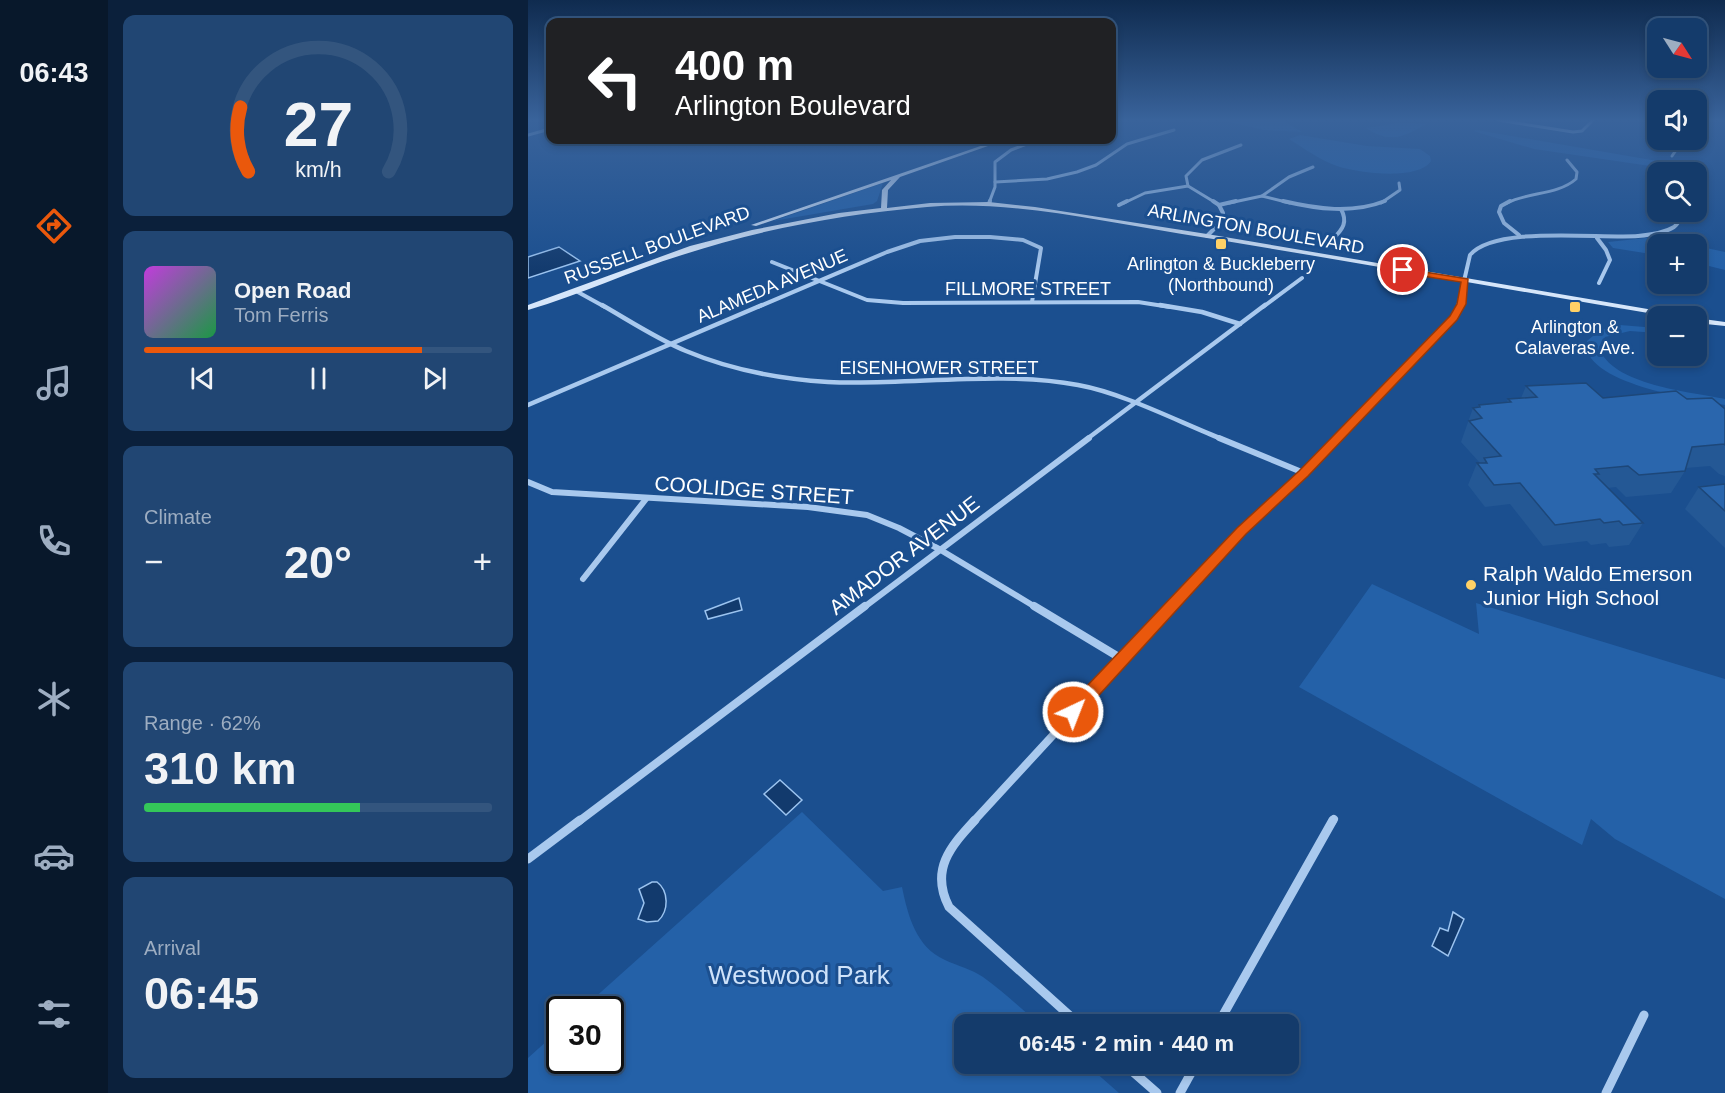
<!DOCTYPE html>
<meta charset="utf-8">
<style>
:root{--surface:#143b6b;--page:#214673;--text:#f1f3f6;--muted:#9dadc1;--line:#33557e;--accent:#ea580c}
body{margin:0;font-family:Arial,sans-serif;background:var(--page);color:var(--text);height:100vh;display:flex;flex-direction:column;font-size:22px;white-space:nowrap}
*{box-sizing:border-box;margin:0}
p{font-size:20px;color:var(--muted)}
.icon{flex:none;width:33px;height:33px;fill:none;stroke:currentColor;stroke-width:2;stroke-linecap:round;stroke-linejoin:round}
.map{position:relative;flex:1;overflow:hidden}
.drawer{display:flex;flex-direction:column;gap:15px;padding:15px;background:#0b203b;width:420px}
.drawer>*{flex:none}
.hud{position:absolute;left:18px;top:18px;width:570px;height:126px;border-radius:12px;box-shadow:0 3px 9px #0003,0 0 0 2px var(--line);background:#202124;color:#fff;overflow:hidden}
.needle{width:39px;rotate:126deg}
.controls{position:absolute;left:1119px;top:18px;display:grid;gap:12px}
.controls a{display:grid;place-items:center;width:60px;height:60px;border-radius:12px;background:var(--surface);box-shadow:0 3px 9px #0003,0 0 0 2px var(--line);font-size:30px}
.speed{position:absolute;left:18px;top:996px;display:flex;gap:12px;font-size:30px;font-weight:700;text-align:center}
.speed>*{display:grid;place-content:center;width:78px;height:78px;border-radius:50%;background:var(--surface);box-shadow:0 3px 9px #0003,0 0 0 2px var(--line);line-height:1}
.speed .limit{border:3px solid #111;border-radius:9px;background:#fff;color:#111}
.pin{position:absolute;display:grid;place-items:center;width:51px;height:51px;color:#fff;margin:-26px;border:3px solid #fff;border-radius:50%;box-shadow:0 2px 6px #0007}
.me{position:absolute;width:66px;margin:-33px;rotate:43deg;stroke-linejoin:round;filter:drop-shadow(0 0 4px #0008)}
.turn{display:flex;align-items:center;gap:21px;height:126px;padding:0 30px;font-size:27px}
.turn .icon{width:78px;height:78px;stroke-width:2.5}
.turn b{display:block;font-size:42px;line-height:51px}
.big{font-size:45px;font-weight:700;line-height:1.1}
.drawer .widget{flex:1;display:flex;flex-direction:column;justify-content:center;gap:9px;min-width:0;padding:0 21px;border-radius:12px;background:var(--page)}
.drawer .dial{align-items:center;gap:0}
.dial svg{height:156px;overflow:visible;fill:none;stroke:var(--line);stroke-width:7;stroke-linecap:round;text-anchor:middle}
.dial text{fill:var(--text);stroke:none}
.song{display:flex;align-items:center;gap:18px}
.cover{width:72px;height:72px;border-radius:9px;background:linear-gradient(135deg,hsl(290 70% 55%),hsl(140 70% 35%))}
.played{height:6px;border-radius:3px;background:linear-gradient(90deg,var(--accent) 80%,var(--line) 80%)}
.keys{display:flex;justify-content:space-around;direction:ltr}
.heat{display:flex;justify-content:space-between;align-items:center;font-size:33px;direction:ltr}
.charge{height:9px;border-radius:4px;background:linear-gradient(90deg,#34c759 62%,var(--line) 0)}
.trip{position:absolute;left:426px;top:1014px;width:345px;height:60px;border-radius:12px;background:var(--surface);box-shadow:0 3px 9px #0003,0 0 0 2px var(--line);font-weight:700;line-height:60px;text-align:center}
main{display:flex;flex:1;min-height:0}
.dock{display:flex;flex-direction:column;width:108px;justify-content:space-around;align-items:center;background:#08182b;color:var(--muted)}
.dock .icon{width:42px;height:42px}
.dock .selected{color:var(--accent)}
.dock b{font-size:27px;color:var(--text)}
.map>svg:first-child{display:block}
.green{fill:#2461a8}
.water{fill:#123a6d;stroke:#9cc4f0;stroke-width:1.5}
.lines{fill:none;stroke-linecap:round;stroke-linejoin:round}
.street-far5{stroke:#a9c9ee;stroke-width:3}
.street-far4{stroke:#a9c9ee;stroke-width:4}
.street-far3{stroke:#a9c9ee;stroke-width:4.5}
.street-far2{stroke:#a9c9ee;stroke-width:6}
.street-far1{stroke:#a9c9ee;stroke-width:8}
.street{stroke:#a9c9ee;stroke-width:9}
.secondary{fill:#d6e6fa;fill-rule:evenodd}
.wall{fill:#245895}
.building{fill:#2a66ad;stroke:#1d4779;stroke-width:1.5}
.route{fill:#ea580c;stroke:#983908;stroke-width:1.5}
.poi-dot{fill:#ffd166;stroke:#1b4f8f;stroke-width:2}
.labels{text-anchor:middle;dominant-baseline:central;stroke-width:6;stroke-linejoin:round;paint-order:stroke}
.far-street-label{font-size:18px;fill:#fff;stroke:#1b4f8f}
.far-poi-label{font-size:18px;fill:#fff;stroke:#1b4f8f}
.street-label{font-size:21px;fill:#fff;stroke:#1b4f8f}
.poi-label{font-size:21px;fill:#fff;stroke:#1b4f8f;text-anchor:start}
.near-park-label{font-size:26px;fill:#cfe3fa;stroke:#1b4f8f}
</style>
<main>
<nav class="dock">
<b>06:43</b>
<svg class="icon selected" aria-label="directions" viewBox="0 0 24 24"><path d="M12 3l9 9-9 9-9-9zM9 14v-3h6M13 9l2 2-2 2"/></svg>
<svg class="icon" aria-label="music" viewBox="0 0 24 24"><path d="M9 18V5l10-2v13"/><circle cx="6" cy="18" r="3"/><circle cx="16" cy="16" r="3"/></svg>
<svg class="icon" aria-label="phone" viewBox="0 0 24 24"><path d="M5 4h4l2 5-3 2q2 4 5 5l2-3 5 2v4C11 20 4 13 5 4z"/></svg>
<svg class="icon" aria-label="climate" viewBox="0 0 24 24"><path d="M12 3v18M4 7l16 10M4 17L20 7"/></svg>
<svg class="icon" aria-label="car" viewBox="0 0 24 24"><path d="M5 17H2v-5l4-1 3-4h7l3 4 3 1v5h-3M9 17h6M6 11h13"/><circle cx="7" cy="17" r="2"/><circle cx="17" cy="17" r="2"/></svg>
<svg class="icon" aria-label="filters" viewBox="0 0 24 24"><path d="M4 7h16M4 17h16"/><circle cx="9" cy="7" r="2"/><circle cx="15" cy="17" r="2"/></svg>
</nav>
<section class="drawer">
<div class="widget dial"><svg viewBox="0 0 100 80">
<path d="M14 69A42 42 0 1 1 86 69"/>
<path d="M14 69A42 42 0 0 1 10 36" stroke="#ea580c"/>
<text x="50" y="56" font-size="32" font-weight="700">27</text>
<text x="50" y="72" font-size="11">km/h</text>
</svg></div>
<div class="widget">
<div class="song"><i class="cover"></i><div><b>Open Road</b><p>Tom Ferris</p></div></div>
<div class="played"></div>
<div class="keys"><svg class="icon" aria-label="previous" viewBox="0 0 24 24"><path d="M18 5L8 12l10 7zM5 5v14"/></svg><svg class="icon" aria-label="pause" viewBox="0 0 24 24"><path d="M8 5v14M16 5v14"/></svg><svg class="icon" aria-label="next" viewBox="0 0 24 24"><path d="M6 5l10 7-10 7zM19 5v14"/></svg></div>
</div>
<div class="widget"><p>Climate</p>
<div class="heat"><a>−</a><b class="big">20°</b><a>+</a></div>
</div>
<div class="widget"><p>Range · 62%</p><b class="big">310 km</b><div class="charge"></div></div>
<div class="widget"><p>Arrival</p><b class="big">06:45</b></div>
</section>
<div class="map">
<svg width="1197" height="1093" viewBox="0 0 1197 1093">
<rect width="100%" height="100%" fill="#1b4f8f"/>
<g class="green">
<path d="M692 120H754L774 132 736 130Z"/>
<path d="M871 123 898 124C877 137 861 144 838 128Z"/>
<path d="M949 130 1135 162V163L1129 167 1006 149 945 131Z"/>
<path d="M772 135 839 146 892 149 902 156 903 161C890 181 830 173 809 166 794 161 775 148 761 139Z"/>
<path d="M355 183 349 201 345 204 245 221Z"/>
<path d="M1127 237 1162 244H1130L1129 255 1085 248 1080 242Z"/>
<path d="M1169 246 1197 252V270L1169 263Z"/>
<path d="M1092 325 1129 328V333L1102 331 1077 337 1071 347C1082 385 1164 392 1197 399V405C1169 400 1051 383 1059 341L1072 330Z"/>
<path d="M844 584 951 634 948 603 1197 679V899L1087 839 1063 819 1054 845 771 687Z"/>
<path d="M274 812 355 891 374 887C380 916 388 947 417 960 430 966 443 969 455 977 475 991 493 1009 512 1024H436V1064H558L591 1093H0V1058L31 1030 32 1060H82V1010L54 1009Z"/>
</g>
<g class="water">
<path d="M31 247 52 261 0 278V257Z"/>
<path d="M211 598 214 610 180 619 177 611Z"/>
<path d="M252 780 274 800 258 815 236 794Z"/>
<path d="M124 882H129C141 891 141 911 130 921L119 922 110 919 116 903 111 889Z"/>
<path d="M925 912 936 919 920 956 904 946 912 928 920 931Z"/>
</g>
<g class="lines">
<g class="street-far5">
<path d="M970 120 1045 132 1054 131 1065 120"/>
<path d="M0 135 22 129"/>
<path d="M1144 156 1155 140"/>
<path d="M467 182 519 179 549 172 568 165 599 144 646 130"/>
<path d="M734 196 762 203"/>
<path d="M461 203 467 187V162L483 150 509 140"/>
<path d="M596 203 617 193 660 186"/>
<path d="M688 203 660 186 658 176 674 160 713 145"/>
<path d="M701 203 734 196 761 177 785 167"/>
<path d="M853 203 872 190 871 183"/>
<path d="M979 203C1000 192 1030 195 1048 179L1049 172 1039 160"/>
</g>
<g class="street-far4">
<path d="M755 201C789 209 824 214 857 201"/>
<path d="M982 201 973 206 971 212 976 223 991 235"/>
<path d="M461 204 462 201"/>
<path d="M591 205 599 201"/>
<path d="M691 205 708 201"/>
<path d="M679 236 691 224 695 213 691 205 685 201"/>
<path d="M1069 238 1078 250 1082 260 1071 283"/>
<path d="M805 239C815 229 820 222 813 209"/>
<path d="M244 262 339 300 375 303 610 302 642 307"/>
<path d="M48 291 77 307"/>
<path d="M230 307 359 252 392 241 427 237H462L495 240 513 248 504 302"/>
<path d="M735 307 774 278"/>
<path d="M930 307 942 255C967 225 1071 239 1110 236 1121 235 1136 233 1146 227 1150 224 1154 216 1157 212"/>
</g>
<g class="street-far3">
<path d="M74 305C102 321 129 339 158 351 203 370 252 379 300 382 380 386 471 370 550 385 595 393 651 422 694 439"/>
<path d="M632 305 674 312 712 324"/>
<path d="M0 405 234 305"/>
<path d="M559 439 737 305"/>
<path d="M808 439 925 318 931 305"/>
</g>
<g class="street-far2">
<path d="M691 438 776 473"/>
<path d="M0 482 24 492 280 507 339 515 371 528 411 549 509 608"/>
<path d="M55 579 118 499"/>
<path d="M335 608 561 438"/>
<path d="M642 608 713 531 776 473 810 438"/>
</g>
<g class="street-far1">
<path d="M506 606 594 659"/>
<path d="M50 822 337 606"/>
<path d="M445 822 644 606"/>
<path d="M804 822 806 819"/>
</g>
<g class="street">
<path d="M447 820C422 847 402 870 421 907L551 1024"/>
<path d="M0 859 52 820"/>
<path d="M690 1024 805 820"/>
<path d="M596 1064 629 1093"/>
<path d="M652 1093 668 1064"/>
<path d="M1078 1093 1116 1015"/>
</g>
<g class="secondary">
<path d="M470 140H477L372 177 360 190 359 208 402 203 461 202 507 207 679 234 1149 314 1153 316H1138C976 289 816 260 654 234 571 221 484 200 399 207 316 214 233 229 154 255 102 271 52 295 0 310V305L162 246 224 230 311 213 353 208 354 190 363 180 228 226 223 225Z"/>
<path d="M1168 318 1197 322V326L1168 323Z"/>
</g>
</g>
<g class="wall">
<path d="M998 386 1075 398 1159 399 1197 409V476L1191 474 1182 466 1158 468 1157 471 1143 493 1098 497 1088 487 1080 488 1115 523 1101 545 1081 547 1078 543 1063 545 1059 541 1015 546 982 504 957 507 940 485 949 463H952L933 442 945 408 950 407 951 405 979 402 980 399 993 398Z"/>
<path d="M1197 484V548L1157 509 1171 487Z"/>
</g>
<g class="building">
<path d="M1058 383 1075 398 1148 391 1159 399 1184 398 1197 409V445L1196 444 1164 447 1157 471 1111 475 1100 466 1067 469 1071 474H1066L1115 523 1095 525 1091 521 1076 523 1072 519 1027 525 992 483 966 485 949 463H959L956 458 973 456 941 421 954 418 945 408 952 407 951 405 983 402 980 399 1009 397 998 386Z"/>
<path d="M1197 484V511L1171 487Z"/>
</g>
<linearGradient id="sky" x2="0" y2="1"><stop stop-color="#0f2b4f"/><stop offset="0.44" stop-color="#39639b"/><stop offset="1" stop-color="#39639b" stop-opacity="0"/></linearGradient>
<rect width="1197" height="273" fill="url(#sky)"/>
<path class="route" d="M872 268 940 279 938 304 929 320 780 476 718 534 551 717 545 719 539 717 537 712 539 707 709 528 771 471 922 316 929 304 933 282 875 273 871 270Z"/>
<g class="poi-dot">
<rect x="687" y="238" width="12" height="12" rx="3"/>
<rect x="1041" y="301" width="12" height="12" rx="3"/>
<circle cx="943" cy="585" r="6"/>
</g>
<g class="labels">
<g class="far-street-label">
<text transform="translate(728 229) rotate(10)">ARLINGTON BOULEVARD</text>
<text transform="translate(129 245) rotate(-20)">RUSSELL BOULEVARD</text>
<text transform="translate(244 286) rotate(-23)">ALAMEDA AVENUE</text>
<text x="500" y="289">FILLMORE STREET</text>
<text x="411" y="368">EISENHOWER STREET</text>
</g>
<g class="far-poi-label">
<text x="693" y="264">Arlington &amp; Buckleberry<tspan x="693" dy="21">(Northbound)</tspan></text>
<text x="1047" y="327">Arlington &amp;<tspan x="1047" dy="21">Calaveras Ave.</tspan></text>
</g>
<g class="street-label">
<text transform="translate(226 490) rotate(4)">COOLIDGE STREET</text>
<text transform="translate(376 555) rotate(-37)">AMADOR AVENUE</text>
</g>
<g class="poi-label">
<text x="955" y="573">Ralph Waldo Emerson<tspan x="955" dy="24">Junior High School</tspan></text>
</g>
<g class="near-park-label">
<text x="271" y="975">Westwood Park</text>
</g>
</g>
</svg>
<div class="controls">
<a><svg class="needle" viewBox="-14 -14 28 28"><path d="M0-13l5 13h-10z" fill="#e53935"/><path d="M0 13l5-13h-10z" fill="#9dadc1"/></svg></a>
<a><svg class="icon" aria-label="sound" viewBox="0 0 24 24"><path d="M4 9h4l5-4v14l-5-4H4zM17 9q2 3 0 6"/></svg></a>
<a><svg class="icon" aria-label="search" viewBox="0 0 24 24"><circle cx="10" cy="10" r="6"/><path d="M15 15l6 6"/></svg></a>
<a>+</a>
<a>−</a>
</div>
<div class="speed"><div class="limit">30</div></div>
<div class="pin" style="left:875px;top:270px;background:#d93025"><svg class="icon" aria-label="arrive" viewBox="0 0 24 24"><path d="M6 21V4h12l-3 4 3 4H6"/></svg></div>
<svg class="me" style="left:545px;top:712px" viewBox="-20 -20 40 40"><circle r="17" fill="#ea580c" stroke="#fff" stroke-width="3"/><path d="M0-11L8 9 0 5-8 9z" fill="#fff"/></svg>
<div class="trip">06:45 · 2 min · 440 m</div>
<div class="hud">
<div class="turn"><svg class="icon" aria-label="left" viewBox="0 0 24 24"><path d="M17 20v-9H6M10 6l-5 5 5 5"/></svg><div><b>400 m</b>Arlington Boulevard</div></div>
</div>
</div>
</main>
